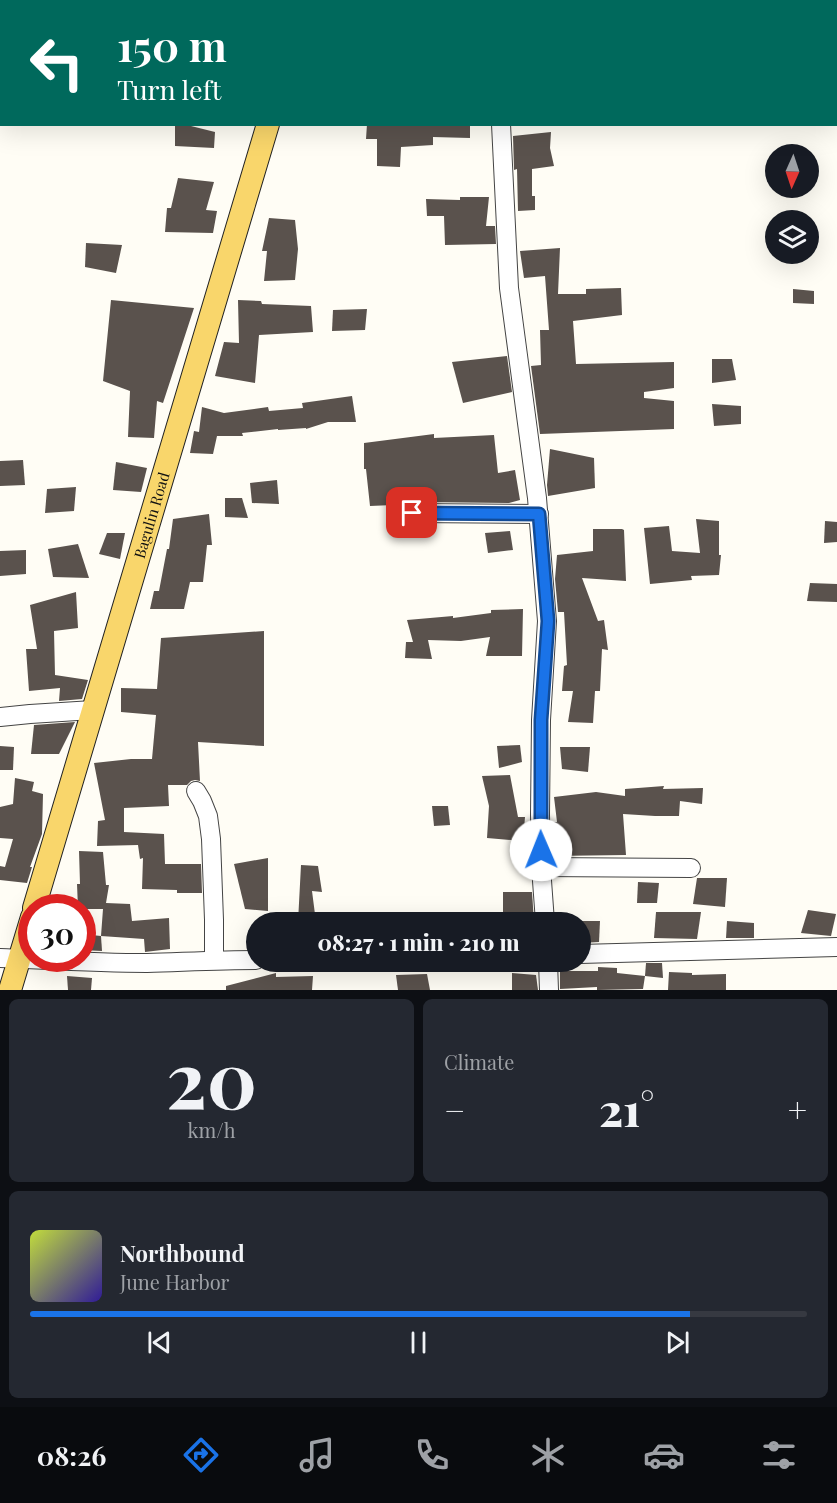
<!DOCTYPE html>
<meta charset="utf-8">
<style>
:root{--surface:#171b24;--page:#242831;--text:#f1f3f6;--muted:#9ea1a6;--line:#363941;--accent:#1a73e8}
body{margin:0;font-family:"Playfair Display",serif;background:var(--page);color:var(--text);height:100vh;display:flex;flex-direction:column;font-size:22px;white-space:nowrap}
*{box-sizing:border-box;margin:0}
p{font-size:20px;color:var(--muted)}
.icon{flex:none;width:33px;height:33px;fill:none;stroke:currentColor;stroke-width:2;stroke-linecap:round;stroke-linejoin:round}
.map{position:relative;height:990px;overflow:hidden}
.side{display:flex;flex-direction:column;gap:9px;padding:9px;background:#0d0f14;flex:1}
.side>*{flex:none}
.top-card{position:absolute;left:0px;top:0px;width:837px;height:126px;box-shadow:0 6px 24px #0002;background:#00695c;color:#fff;overflow:hidden}
.needle{width:39px;rotate:183deg}
.fabs{position:absolute;left:765px;top:144px;display:grid;gap:12px}
.fabs a{display:grid;place-items:center;width:54px;height:54px;border-radius:50%;background:var(--surface);box-shadow:0 6px 24px #0002;font-size:30px}
.speed{position:absolute;left:18px;top:894px;display:flex;gap:12px;font-size:30px;font-weight:700;text-align:center}
.speed>*{display:grid;place-content:center;width:78px;height:78px;border-radius:50%;background:var(--surface);box-shadow:0 6px 24px #0002;line-height:1}
.speed .limit{border:9px solid #d22;background:#fff;color:#111}
.pin{position:absolute;display:grid;place-items:center;width:51px;height:51px;color:#fff;margin:-26px;border-radius:12px;box-shadow:0 3px 9px #0006}
.me{position:absolute;width:66px;margin:-33px;rotate:359deg;stroke-linejoin:round;filter:drop-shadow(0 0 4px #0008)}
.turn{display:flex;align-items:center;gap:21px;height:126px;padding:0 18px;font-size:27px}
.turn .icon{width:78px;height:78px;stroke-width:2.5}
.turn b{display:block;font-size:42px;line-height:51px}
.big{font-size:45px;font-weight:800;line-height:1.1}
.side .tile{flex:1;display:flex;flex-direction:column;justify-content:center;gap:9px;min-width:0;padding:0 21px;border-radius:9px;background:var(--page)}
.side .dial{align-items:center;gap:0}
.dial b{font-size:78px;line-height:1}
.song{display:flex;align-items:center;gap:18px}
.cover{width:72px;height:72px;border-radius:9px;background:linear-gradient(135deg,hsl(70 70% 55%),hsl(250 70% 35%))}
.played{height:6px;border-radius:3px;background:linear-gradient(90deg,var(--accent) 85%,var(--line) 85%)}
.keys{display:flex;justify-content:space-around;direction:ltr}
.heat{display:flex;justify-content:space-between;align-items:center;font-size:33px;direction:ltr}
.side .tiles{flex:1;display:grid;gap:9px;grid-template-columns:1fr 1fr}
.tile:last-child{grid-column:span 2}
.trip{position:absolute;left:246px;top:912px;width:345px;height:60px;border-radius:30px;background:var(--surface);box-shadow:0 6px 24px #0002;font-weight:800;line-height:60px;text-align:center}
.tabs{display:flex;height:96px;justify-content:space-around;align-items:center;background:#090b0e;color:var(--muted)}
.tabs .icon{width:42px;height:42px}
.tabs .on{color:var(--accent)}
.tabs b{font-size:27px;color:var(--text)}
.map>svg:first-child{display:block}
.building{fill:#5a524d}
.lines{fill:none;stroke-linecap:round;stroke-linejoin:round}
.minor-casing{stroke:#444;stroke-width:20}
.major-casing{stroke:#222;stroke-width:24}
.minor{stroke:#fff;stroke-width:18}
.major{stroke:#f9d66b;stroke-width:22}
.route-casing{stroke:#114b97;stroke-width:15}
.route{stroke:#1a73e8;stroke-width:10}
.labels{text-anchor:middle;dominant-baseline:central;stroke-width:6;stroke-linejoin:round;paint-order:stroke}
.street-label{font-size:15px;fill:#111;stroke:#fff}
</style>
<div class="map">
<svg width="837" height="990" viewBox="0 0 837 990">
<rect width="100%" height="100%" fill="#fffdf5"/>
<g class="building">
<path d="M175 124H183L215 132 214 148 175 146Z"/>
<path d="M367 124 442 126V124H470V138L433 137V145L401 147 400 167 377 166V139H366Z"/>
<path d="M551 132 550 148 554 166 532 169V196H535V210L518 211 517 169 514 170 513 136Z"/>
<path d="M178 178 214 182 206 210 217 211 213 233 165 232 167 208H171Z"/>
<path d="M460 197H489L486 226H495L496 244 445 245 444 216H427L426 199 460 200Z"/>
<path d="M269 218 295 220 298 249 295 280 264 281 267 251H262Z"/>
<path d="M86 243 122 245 116 273 85 267Z"/>
<path d="M560 248 558 294H586V289L621 288 622 315 573 321 576 364 674 362V388L644 392V398L674 401V429L540 434 531 366 541 365 540 330H549L545 276 524 278 520 251Z"/>
<path d="M793 289 814 291V304L793 303Z"/>
<path d="M111 300 194 308 163 403 157 401 154 438 128 437 130 391 103 381Z"/>
<path d="M238 300 261 301 262 304 311 306 313 332 259 335 255 383 215 376 224 342 239 343Z"/>
<path d="M367 309 365 330 332 331 333 310Z"/>
<path d="M507 356 512 392 463 403 452 362Z"/>
<path d="M712 359H732L736 380 712 383Z"/>
<path d="M352 396 356 422H328L306 429V428L278 430V429L242 433 243 436H217L213 454 190 453 194 431 199 432 202 407 224 413 268 407 269 411 303 408 302 403Z"/>
<path d="M712 404 741 406V424L714 426Z"/>
<path d="M434 434V438L494 435 498 473 515 470 520 500 509 503 412 502 407 503 403 506H393V505L370 506 366 469H364V443Z"/>
<path d="M550 449 594 458 595 488 548 496 547 485Z"/>
<path d="M23 460 25 485 0 486V461Z"/>
<path d="M116 462 147 468 141 492 113 490Z"/>
<path d="M277 480 279 504 252 503 250 483Z"/>
<path d="M76 487 74 511 45 513 47 489Z"/>
<path d="M225 498H242L248 518 225 517Z"/>
<path d="M209 514 212 545H207L203 582H190L184 609H150L154 591H159L167 549H169L173 519Z"/>
<path d="M696 519 719 521V555H721L719 575 691 576 692 580 650 584 644 528 669 526 672 551 700 553Z"/>
<path d="M825 521 837 522V542L824 543Z"/>
<path d="M593 529H622L624 530 626 581 582 578 598 621 604 620 608 650 602 649 600 691H595L593 723 568 722 573 691H562L564 666 567 665 564 612H558L555 579 557 555 593 551Z"/>
<path d="M510 531 513 550 488 553 485 533Z"/>
<path d="M107 533H125L120 559 99 554Z"/>
<path d="M78 544 89 578 53 577 48 549Z"/>
<path d="M26 550V574L0 576V551Z"/>
<path d="M810 583 837 584V602L807 601Z"/>
<path d="M76 592 78 628 54 631 55 675 88 680 82 699 59 701 60 688 29 691 26 649H37L30 605Z"/>
<path d="M523 609 522 656H486L490 637 461 641 428 640 432 659 405 658 406 642H413L407 620 453 616V618L491 613V610Z"/>
<path d="M264 631V746L198 742 200 781 195 780 191 781 187 785H168L169 806 124 808V832L164 834 165 864H201L202 893H177V890L142 889 143 858 140 859 138 845 97 846 98 821 105 820 94 763 131 759H152L156 715 121 712V688L157 689 161 638Z"/>
<path d="M75 722 59 754H31L34 725Z"/>
<path d="M520 745 522 762 499 768 497 746Z"/>
<path d="M0 746 14 747 13 770H0Z"/>
<path d="M560 747H590L588 772 562 769Z"/>
<path d="M510 775 518 817H525L523 841 487 838 489 806 482 776Z"/>
<path d="M15 778 34 782 32 791 43 794 42 834 30 867H32L27 883 0 880V866L5 867 13 839 0 838V807L13 804Z"/>
<path d="M664 786 663 789 703 788 702 804 680 801 679 816H655L623 814 626 855 552 856V822H557L554 797 596 792 625 796V789Z"/>
<path d="M432 806H448L450 825 434 826Z"/>
<path d="M79 851 103 852 106 885H109L106 903 130 904 132 921 169 918 170 949 145 952 144 939 101 936 103 909H82V908H78L77 884H80Z"/>
<path d="M268 858V911L245 909 234 864Z"/>
<path d="M301 865 318 866 322 892 312 891 316 922H298Z"/>
<path d="M697 878H727L725 907 693 904Z"/>
<path d="M638 882 659 883 657 903H637Z"/>
<path d="M503 892H532L534 922H503Z"/>
<path d="M808 910 836 914 831 936 801 933Z"/>
<path d="M656 912H701L697 939 654 938Z"/>
<path d="M582 921H600L599 942 581 943Z"/>
<path d="M727 921 754 923V938H726Z"/>
<path d="M82 934 101 936 102 951 82 950Z"/>
<path d="M646 963H662L663 978 645 976Z"/>
<path d="M598 967 617 968V973L645 976 643 989 597 990V987L560 989V971H598Z"/>
<path d="M669 972 692 973V975L726 974V990H668Z"/>
<path d="M276 973V977L313 976 312 990H226V986Z"/>
<path d="M512 973 536 975 538 990H512Z"/>
<path d="M427 974 430 990H398L396 975Z"/>
<path d="M67 976 92 978 91 990H68Z"/>
</g>
<g class="lines">
<defs>
<g id="minor">
<path d="M497 0V2"/>
<path d="M0 11H2"/>
<path d="M501 124 509 288 537 498 547 621 541 720 540 815 541 867 545 922"/>
<path d="M412 513 539 514"/>
<path d="M0 717 30 714 93 710"/>
<path d="M196 791 202 801 208 816 211 839 214 920V960"/>
<path d="M541 867 691 868"/>
<path d="M580 954 837 947"/>
<path d="M0 958C49 960 98 963 147 963 183 962 220 960 256 960"/>
<path d="M548 962 549 990"/>
</g>
<g id="major">
<path d="M304 2 305 0"/>
<path id="s1" d="M34 908 268 124"/>
<path d="M10 990 32 917"/>
</g>
</defs>
<use href="#minor" class="minor-casing"/>
<use href="#major" class="major-casing"/>
<use href="#minor" class="minor"/>
<use href="#major" class="major"/>
</g>
<g class="lines">
<defs>
<path id="route" d="M412 513 539 514 548 621 541 720V850"/>
</defs>
<use href="#route" class="route-casing"/>
<use href="#route" class="route"/>
</g>
<g class="labels">
<g class="street-label">
<text stroke="none"><textPath href="#s1" startOffset="410">Bagulin Road</textPath></text>
</g>
</g>
</svg>
<div class="fabs">
<a><svg class="needle" viewBox="-14 -14 28 28"><path d="M0-13l5 13h-10z" fill="#e53935"/><path d="M0 13l5-13h-10z" fill="#9ea1a6"/></svg></a>
<a><svg class="icon" aria-label="layers" viewBox="0 0 24 24"><path d="M12 4l9 5-9 5-9-5zM3 14l9 5 9-5"/></svg></a>
</div>
<div class="speed"><div class="limit">30</div></div>
<div class="pin" style="left:412px;top:513px;background:#d93025"><svg class="icon" aria-label="arrive" viewBox="0 0 24 24"><path d="M6 21V4h12l-3 4 3 4H6"/></svg></div>
<svg class="me" style="left:541px;top:850px" viewBox="-20 -20 40 40"><circle r="19" fill="#fff"/><path d="M0-13L10 11 0 6-10 11z" fill="#1a73e8"/></svg>
<div class="trip">08:27 · 1 min · 210 m</div>
<div class="top-card">
<div class="turn"><svg class="icon" aria-label="left" viewBox="0 0 24 24"><path d="M17 20v-9H6M10 6l-5 5 5 5"/></svg><div><b>150 m</b>Turn left</div></div>
</div>
</div>
<section class="side">
<div class="tiles">
<div class="tile dial"><b>20</b><p>km/h</p></div>
<div class="tile"><p>Climate</p>
<div class="heat"><a>−</a><b class="big">21°</b><a>+</a></div>
</div>
<div class="tile">
<div class="song"><i class="cover"></i><div><b>Northbound</b><p>June Harbor</p></div></div>
<div class="played"></div>
<div class="keys"><svg class="icon" aria-label="previous" viewBox="0 0 24 24"><path d="M18 5L8 12l10 7zM5 5v14"/></svg><svg class="icon" aria-label="pause" viewBox="0 0 24 24"><path d="M8 5v14M16 5v14"/></svg><svg class="icon" aria-label="next" viewBox="0 0 24 24"><path d="M6 5l10 7-10 7zM19 5v14"/></svg></div>
</div>
</div>
</section>
<nav class="tabs">
<b>08:26</b>
<svg class="icon on" aria-label="directions" viewBox="0 0 24 24"><path d="M12 3l9 9-9 9-9-9zM9 14v-3h6M13 9l2 2-2 2"/></svg>
<svg class="icon" aria-label="music" viewBox="0 0 24 24"><path d="M9 18V5l10-2v13"/><circle cx="6" cy="18" r="3"/><circle cx="16" cy="16" r="3"/></svg>
<svg class="icon" aria-label="phone" viewBox="0 0 24 24"><path d="M5 4h4l2 5-3 2q2 4 5 5l2-3 5 2v4C11 20 4 13 5 4z"/></svg>
<svg class="icon" aria-label="climate" viewBox="0 0 24 24"><path d="M12 3v18M4 7l16 10M4 17L20 7"/></svg>
<svg class="icon" aria-label="car" viewBox="0 0 24 24"><path d="M5 17H2v-5l4-1 3-4h7l3 4 3 1v5h-3M9 17h6M6 11h13"/><circle cx="7" cy="17" r="2"/><circle cx="17" cy="17" r="2"/></svg>
<svg class="icon" aria-label="filters" viewBox="0 0 24 24"><path d="M4 7h16M4 17h16"/><circle cx="9" cy="7" r="2"/><circle cx="15" cy="17" r="2"/></svg>
</nav>
